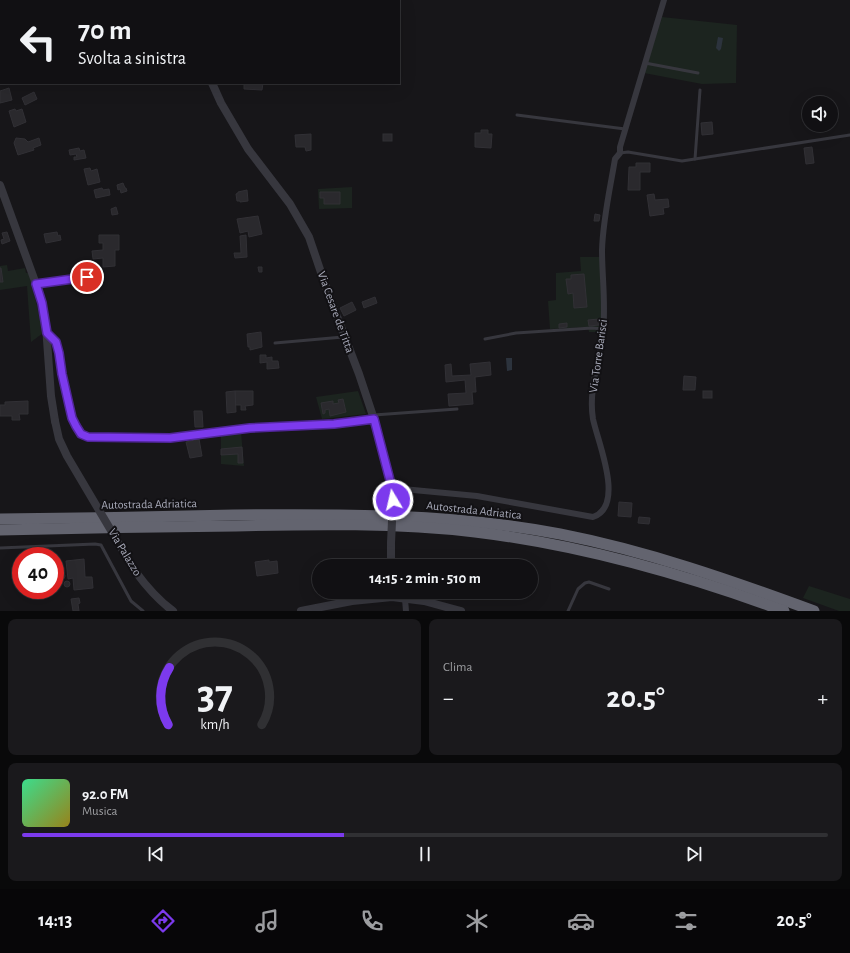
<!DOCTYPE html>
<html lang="it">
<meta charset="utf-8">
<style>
:root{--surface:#111013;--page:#1a191c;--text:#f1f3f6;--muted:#9c9da0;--line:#303033;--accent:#7c3aed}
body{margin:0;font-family:"Alegreya Sans",sans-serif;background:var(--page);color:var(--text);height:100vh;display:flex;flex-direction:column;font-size:15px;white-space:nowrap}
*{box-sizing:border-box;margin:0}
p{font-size:13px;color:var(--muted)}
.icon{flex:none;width:22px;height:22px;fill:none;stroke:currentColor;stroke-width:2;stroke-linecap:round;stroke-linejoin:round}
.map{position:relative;height:611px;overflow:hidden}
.details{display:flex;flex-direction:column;gap:8px;padding:8px;background:#09090a;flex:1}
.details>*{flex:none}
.hud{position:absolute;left:0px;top:0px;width:400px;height:84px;box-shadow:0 4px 16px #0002,0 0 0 1px var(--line);background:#111013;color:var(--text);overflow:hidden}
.fabs{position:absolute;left:802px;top:96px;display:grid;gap:8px}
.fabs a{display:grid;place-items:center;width:36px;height:36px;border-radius:50%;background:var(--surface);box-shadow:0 4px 16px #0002,0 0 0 1px var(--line);font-size:20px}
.speed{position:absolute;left:12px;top:547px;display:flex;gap:8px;font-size:20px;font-weight:700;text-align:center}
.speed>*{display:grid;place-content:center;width:52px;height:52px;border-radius:50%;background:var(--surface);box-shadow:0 4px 16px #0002,0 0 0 1px var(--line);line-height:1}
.speed .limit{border:6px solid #d22;background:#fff;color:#111}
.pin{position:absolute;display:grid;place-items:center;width:34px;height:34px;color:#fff;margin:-17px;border:2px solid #fff;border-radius:50%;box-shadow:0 1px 4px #0007}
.me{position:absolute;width:44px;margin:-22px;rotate:351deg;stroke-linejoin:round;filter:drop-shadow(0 0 3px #0008)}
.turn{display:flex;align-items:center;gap:14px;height:84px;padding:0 12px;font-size:18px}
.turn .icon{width:52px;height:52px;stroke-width:2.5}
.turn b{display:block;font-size:28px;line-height:34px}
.big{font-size:30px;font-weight:600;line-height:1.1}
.details .widget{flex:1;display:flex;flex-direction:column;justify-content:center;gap:6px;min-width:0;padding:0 14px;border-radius:8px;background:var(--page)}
.details .dial{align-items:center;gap:0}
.dial svg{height:104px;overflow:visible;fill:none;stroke:var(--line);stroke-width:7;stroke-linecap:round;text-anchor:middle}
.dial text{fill:var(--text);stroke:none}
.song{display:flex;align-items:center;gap:12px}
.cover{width:48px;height:48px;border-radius:6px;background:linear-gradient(135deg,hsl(150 70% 55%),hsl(50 70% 35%))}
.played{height:4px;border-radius:2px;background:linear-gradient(90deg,var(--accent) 40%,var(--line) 40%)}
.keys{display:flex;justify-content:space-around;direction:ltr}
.heat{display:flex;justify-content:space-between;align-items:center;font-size:22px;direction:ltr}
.details .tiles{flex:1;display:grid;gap:8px;grid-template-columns:1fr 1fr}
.widget:last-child{grid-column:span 2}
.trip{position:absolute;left:312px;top:559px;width:226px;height:40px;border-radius:20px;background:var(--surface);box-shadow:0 4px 16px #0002,0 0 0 1px var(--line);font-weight:600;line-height:40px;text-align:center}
.tabs{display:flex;height:64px;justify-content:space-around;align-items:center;background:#070608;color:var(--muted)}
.tabs .icon{width:28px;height:28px}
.tabs .selected{color:var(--accent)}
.tabs b{font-size:18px;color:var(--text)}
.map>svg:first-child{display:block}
.green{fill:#1c241f}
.water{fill:#2c333d}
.building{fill:#2a292d;stroke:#313035}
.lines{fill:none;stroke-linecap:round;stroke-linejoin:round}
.service{stroke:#37373e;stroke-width:3}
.minor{stroke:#37373e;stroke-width:6}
.tertiary{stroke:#37373e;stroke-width:8}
.motorway{stroke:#63646f;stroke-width:11}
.tertiary-bridge{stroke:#37373e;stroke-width:8}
.route-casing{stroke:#51269a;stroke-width:10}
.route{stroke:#7c3aed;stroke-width:7}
.labels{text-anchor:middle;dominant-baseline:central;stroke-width:4;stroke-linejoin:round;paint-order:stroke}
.street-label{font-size:12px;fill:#a8aab9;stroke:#121114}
</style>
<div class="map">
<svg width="850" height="611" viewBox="0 0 850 611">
<rect width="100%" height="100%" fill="#171619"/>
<g class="green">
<path d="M662 17 737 25 736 83 702 84 644 73Z"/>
<path d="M352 187V208L319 209 318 189Z"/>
<path d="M580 257H600L602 312 601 332H589L588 327 550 329 548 301 556 300V273L581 271Z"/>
<path d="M7 265 8 271 25 268 26 273H29L42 326 43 333 31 342 27 286 0 290V266Z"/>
<path d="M358 391 366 414 322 419 316 397Z"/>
<path d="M241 432 244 466 221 464V435Z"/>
<path d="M809 586 850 599V611H839L803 598Z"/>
</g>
<g class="water">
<path d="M718 37 723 38 721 49 719 51 716 48Z"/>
<path d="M506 358H512V370L507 371Z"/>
</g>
<g class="building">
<path d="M1 41V58H0V42Z"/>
<path d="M244 83H263L262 90 244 89Z"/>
<path d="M9 88 12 100 0 103V91Z"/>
<path d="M34 92 37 99 25 105 22 98Z"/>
<path d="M15 109 16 111 22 109 26 122 14 127 9 111Z"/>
<path d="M712 122 713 134 702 135 701 123Z"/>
<path d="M481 130H488V134H492L491 148 475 147V133H481Z"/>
<path d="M311 134V150L306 151 305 147H296L295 135Z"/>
<rect x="383" y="134" width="9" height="7"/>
<path d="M16 138 25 139 28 142 39 138 41 145 33 148 34 150 18 155 14 143Z"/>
<path d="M812 147 814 163 806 164 804 148Z"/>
<path d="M79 148 80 151 84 150 86 158 74 160V157H77L76 154 70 155 69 150Z"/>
<path d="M636 163H650V172H640V190H628L629 167H636Z"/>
<path d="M90 168 91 171 97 169 100 182 88 185 84 169Z"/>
<path d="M123 183 125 188H126L127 191 121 193 120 189 118 190 117 185Z"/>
<path d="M102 188 103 190 109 189 110 195 96 198 94 190Z"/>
<path d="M247 190 248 201 240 202V201H237L236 194 238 193V192Z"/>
<path d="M320 192H340V204H324V198H320Z"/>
<path d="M654 194 655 200 668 199 669 207 663 208 664 214 650 216 647 195Z"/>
<path d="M116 207 118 214 112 215 111 209Z"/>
<path d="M595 214 600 215 599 221H594Z"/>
<path d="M258 216 262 234 249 237 248 231 240 233 237 219Z"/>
<path d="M7 232 10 241 2 244 1 240 4 239 2 233Z"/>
<path d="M57 232 58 236 60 235 61 240 46 243 44 234Z"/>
<path d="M99 235H119V250H115V266L103 267V258L93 259 92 251 103 250V243H99Z"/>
<path d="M246 235 247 257 235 258 234 253H241L240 236Z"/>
<path d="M258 267H262V272H259Z"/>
<path d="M0 268H1L3 282H0Z"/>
<path d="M584 274 587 307 574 308 573 293 568 294 566 279H571V275Z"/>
<path d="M82 282 83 289 76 290 75 283Z"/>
<path d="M375 297 377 303 364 308 362 302Z"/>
<path d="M352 302 356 310 344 316 340 308Z"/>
<path d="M599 319V325L589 326 588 320Z"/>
<path d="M567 323V327L559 328V324Z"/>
<path d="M261 332 262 347 250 350V347H248L247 334Z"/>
<path d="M260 355H266V358L272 357V361H278L279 368 267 369V362L260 363Z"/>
<path d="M490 362 491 375 475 377 476 392H472L473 404 449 406 448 394 466 393 465 380 446 382 445 365 451 364 452 376 471 375 470 364Z"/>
<path d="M684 376 696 377 695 390H683Z"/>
<path d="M235 391H253V405L245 406 246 410H241V405H235Z"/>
<path d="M235 391 236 412 227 413 226 392Z"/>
<rect x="703" y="391" width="9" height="7"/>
<path d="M343 399 346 412 330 416 329 409 325 410V413L323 414 321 403 333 401V404L339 403 338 400Z"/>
<path d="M28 401V414H19L20 420H12V416H0V405H5V402Z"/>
<path d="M194 411H202L203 427H195Z"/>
<path d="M199 439 202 456 190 458 186 442Z"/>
<path d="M242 447 243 463H238V454L221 455V449Z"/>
<path d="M619 502 632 503 631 517 618 516Z"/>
<path d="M639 517 650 518 649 524 638 523Z"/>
<path d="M84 559 85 577H92L93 588 74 590 73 578 68 579 66 561Z"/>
<path d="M269 560V562L277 561 278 573 257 576 255 562Z"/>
<circle cx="62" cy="576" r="3"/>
<circle cx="67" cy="584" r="3"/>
<circle cx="57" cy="585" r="3"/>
<path d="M79 598 80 603 78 604 79 611H73L71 599Z"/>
</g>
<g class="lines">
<g class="service">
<path d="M645 63 698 73"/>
<path d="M517 115 625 129"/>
<path d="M620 153 628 152 682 161 850 135"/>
<path d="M695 159 700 90"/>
<path d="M37 284 87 277"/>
<path d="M485 339 516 333 592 328 603 329"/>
<path d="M275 343 343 337"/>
<path d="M374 415 457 409"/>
<path d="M0 548 95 544 101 545 131 601 143 611"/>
<path d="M568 611 578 589 585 583 589 582 609 589"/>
</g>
<g class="minor">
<path d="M47 333 55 341 72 418C76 427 79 433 88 437H170L250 429 334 424 374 419"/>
<path d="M392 488 477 496 593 517C626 506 597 440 593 419 588 389 600 361 603 332 606 304 602 277 602 250 603 219 610 189 615 159L620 153V147L664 0"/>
<path d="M405 599 406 611"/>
</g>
<g class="tertiary">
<path d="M176 0V1"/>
<path d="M212 83 221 103 248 149 290 204 309 237 328 293 359 374 374 419 392 488 393 500"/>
<path d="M0 185 36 284 42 303 46 326 51 396 55 421"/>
<path d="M391 543V566"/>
<path d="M135 571C146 586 158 600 173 611"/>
<path d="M301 611 352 601 392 597 424 601 461 611"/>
</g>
<g class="motorway">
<path d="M0 519C78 518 155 517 233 515 342 514 451 513 560 534 647 551 730 580 814 611"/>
<path d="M0 530C79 528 157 527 236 526 316 524 396 523 475 532 582 545 684 574 784 611"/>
</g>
<g class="tertiary-bridge">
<path d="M55 421 59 439 67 456 135 571"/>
<path d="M391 543 393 500"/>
</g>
</g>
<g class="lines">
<defs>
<path id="route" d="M87 277 36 284 42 303 47 333 56 342 59 353 62 374 72 418 76 426 81 434 88 437 170 438 250 428 334 424 374 419 392 488 393 500"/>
</defs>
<use href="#route" class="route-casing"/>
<use href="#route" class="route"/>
</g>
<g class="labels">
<g class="street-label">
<text transform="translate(336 312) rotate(70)">Via Cesare de Titta</text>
<text transform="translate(598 356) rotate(-82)">Via Torre Barisci</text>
<text transform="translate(149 504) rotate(-1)">Autostrada Adriatica</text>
<text transform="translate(474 510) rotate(6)">Autostrada Adriatica</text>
<text transform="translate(125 552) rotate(59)">Via Palazzo</text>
</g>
</g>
</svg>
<div class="fabs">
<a><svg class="icon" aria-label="sound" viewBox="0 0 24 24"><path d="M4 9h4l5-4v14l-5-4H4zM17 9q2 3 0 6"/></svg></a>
</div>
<div class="speed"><div class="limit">40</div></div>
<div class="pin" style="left:87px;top:277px;background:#d93025"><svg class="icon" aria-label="arrive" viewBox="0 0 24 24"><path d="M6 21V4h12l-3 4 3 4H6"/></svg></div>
<svg class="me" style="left:393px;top:500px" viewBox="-20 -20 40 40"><circle r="17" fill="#7c3aed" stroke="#fff" stroke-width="3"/><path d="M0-11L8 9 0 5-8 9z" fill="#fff"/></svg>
<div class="trip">14:15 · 2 min · 510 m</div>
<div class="hud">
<div class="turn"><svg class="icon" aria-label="left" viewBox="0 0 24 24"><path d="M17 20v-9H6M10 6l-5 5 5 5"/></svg><div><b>70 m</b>Svolta a sinistra</div></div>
</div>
</div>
<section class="details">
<div class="tiles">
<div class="widget dial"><svg viewBox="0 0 100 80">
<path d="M14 69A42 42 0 1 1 86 69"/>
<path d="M14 69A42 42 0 0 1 15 25" stroke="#7c3aed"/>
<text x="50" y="56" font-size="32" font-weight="700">37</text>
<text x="50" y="72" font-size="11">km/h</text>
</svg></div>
<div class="widget"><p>Clima</p>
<div class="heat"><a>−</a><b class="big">20.5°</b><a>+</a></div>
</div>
<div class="widget">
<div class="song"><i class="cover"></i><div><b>92.0 FM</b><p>Musica</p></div></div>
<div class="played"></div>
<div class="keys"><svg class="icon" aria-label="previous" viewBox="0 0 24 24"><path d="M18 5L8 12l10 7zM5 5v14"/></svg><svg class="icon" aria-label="pause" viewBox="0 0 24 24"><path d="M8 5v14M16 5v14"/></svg><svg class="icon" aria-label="next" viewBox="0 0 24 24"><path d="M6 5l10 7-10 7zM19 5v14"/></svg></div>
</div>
</div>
</section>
<nav class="tabs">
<b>14:13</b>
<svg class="icon selected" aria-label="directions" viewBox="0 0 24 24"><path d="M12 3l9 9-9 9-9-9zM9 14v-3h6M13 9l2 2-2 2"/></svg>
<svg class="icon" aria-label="music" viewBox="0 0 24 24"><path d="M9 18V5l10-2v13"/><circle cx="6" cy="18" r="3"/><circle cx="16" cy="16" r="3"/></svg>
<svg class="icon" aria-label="phone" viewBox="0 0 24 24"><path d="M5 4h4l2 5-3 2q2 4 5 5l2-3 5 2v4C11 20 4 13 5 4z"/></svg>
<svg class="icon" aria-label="climate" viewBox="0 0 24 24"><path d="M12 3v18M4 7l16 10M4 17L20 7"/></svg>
<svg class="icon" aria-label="car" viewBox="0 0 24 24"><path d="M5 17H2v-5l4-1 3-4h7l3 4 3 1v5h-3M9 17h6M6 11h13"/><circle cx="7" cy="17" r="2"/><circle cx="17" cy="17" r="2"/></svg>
<svg class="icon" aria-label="filters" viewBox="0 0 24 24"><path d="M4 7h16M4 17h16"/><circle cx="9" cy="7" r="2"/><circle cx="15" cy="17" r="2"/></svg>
<b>20.5°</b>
</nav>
